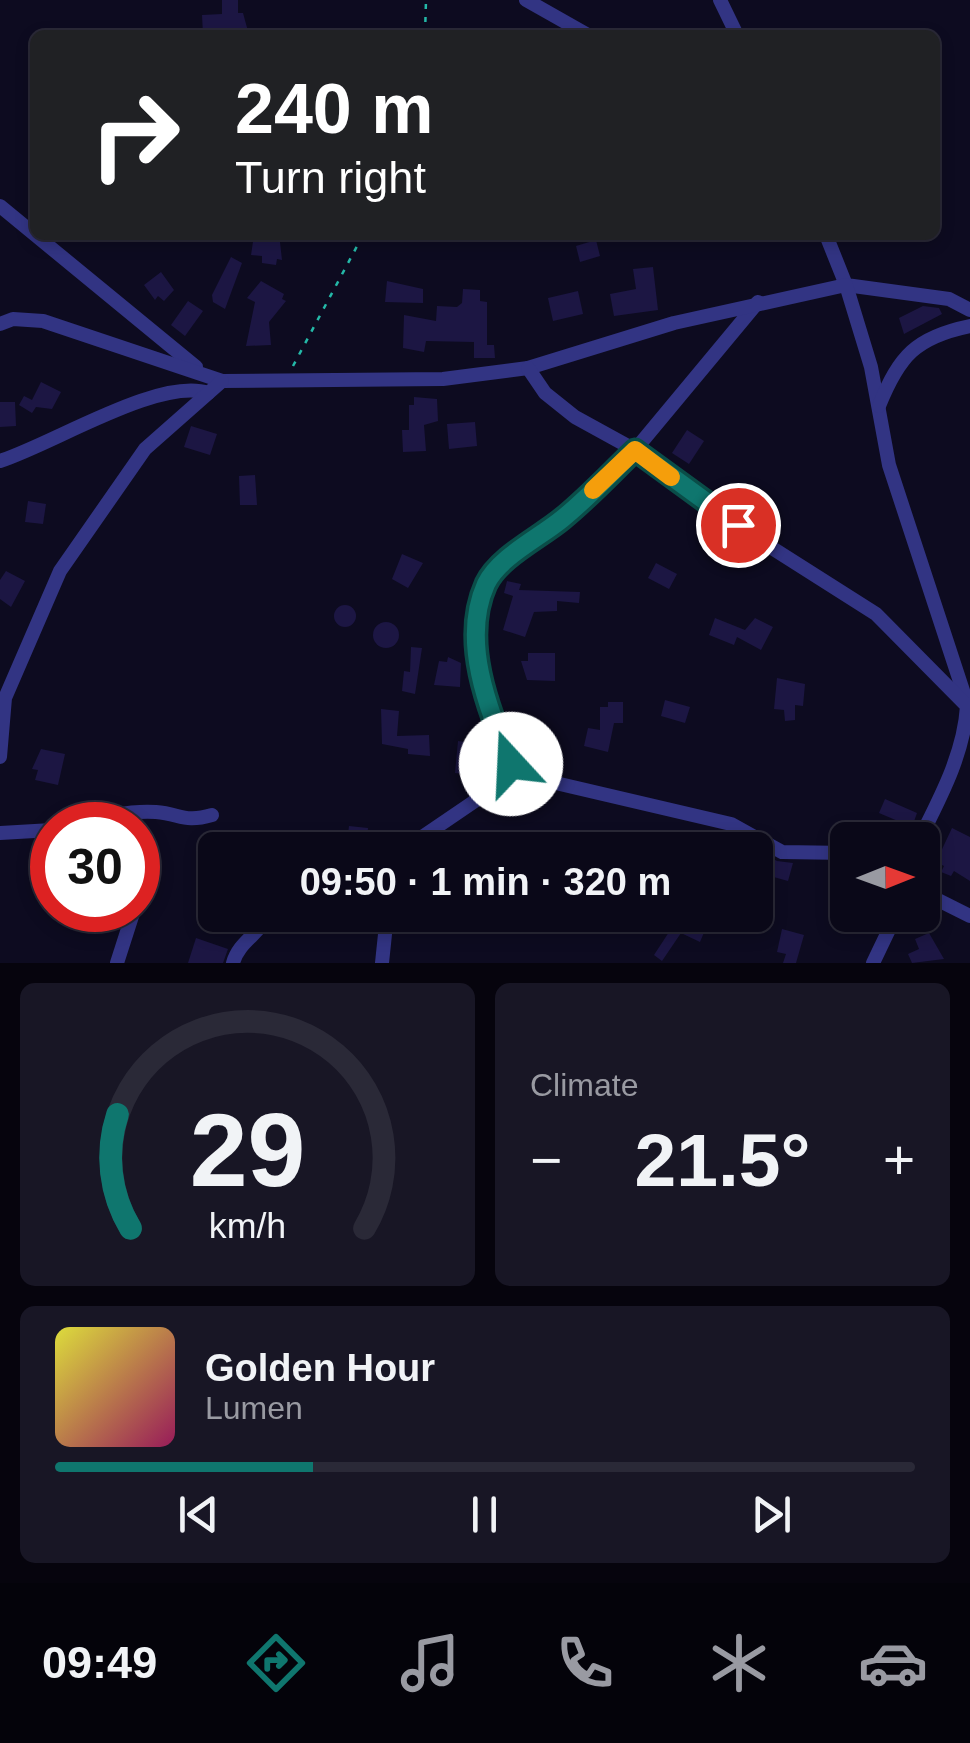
<!DOCTYPE html>
<meta charset="utf-8">
<style>
:root{--surface:#0a0818;--page:#181625;--text:#f1f3f6;--muted:#999aa2;--line:#2a2937;--accent:#0f766e}
body{margin:0;font-family:Arial,sans-serif;background:var(--page);color:var(--text);height:100vh;display:flex;flex-direction:column;font-size:38px;white-space:nowrap}
*{box-sizing:border-box;margin:0}
p{font-size:32px;color:var(--muted)}
.icon{flex:none;width:55px;height:55px;fill:none;stroke:currentColor;stroke-width:2;stroke-linecap:round;stroke-linejoin:round}
.map{position:relative;height:963px;overflow:hidden}
.sheet{display:flex;flex-direction:column;gap:20px;padding:20px;background:#06040d;flex:1}
.sheet>*{flex:none}
.top-card{position:absolute;left:30px;top:30px;width:910px;height:210px;border-radius:15px;box-shadow:0 5px 15px #0003,0 0 0 2px var(--line);background:#202124;color:#fff;overflow:hidden}
.needle{width:65px;rotate:89deg}
.buttons{position:absolute;left:830px;top:822px;display:grid;gap:20px}
.buttons a{display:grid;place-items:center;width:110px;height:110px;border-radius:15px;background:var(--surface);box-shadow:0 5px 15px #0003,0 0 0 2px var(--line);font-size:50px}
.speed{position:absolute;left:30px;top:802px;display:flex;gap:20px;font-size:50px;font-weight:700;text-align:center}
.speed>*{display:grid;place-content:center;width:130px;height:130px;border-radius:50%;background:var(--surface);box-shadow:0 5px 15px #0003,0 0 0 2px var(--line);line-height:1}
.speed .limit{border:15px solid #d22;background:#fff;color:#111}
.pin{position:absolute;display:grid;place-items:center;width:85px;height:85px;color:#fff;margin:-42px;border:5px solid #fff;border-radius:50%;box-shadow:0 2px 10px #0007}
.me{position:absolute;width:110px;margin:-55px;rotate:340deg;stroke-linejoin:round;filter:drop-shadow(0 0 8px #0008)}
.turn{display:flex;align-items:center;gap:35px;height:210px;padding:0 40px;font-size:45px}
.turn .icon{width:130px;height:130px;stroke-width:2.5}
.turn b{display:block;font-size:70px;line-height:85px}
.big{font-size:75px;font-weight:700;line-height:1.1}
.sheet .widget{flex:1;display:flex;flex-direction:column;justify-content:center;gap:15px;min-width:0;padding:0 35px;border-radius:15px;background:var(--page)}
.sheet .dial{align-items:center;gap:0}
.dial svg{height:260px;overflow:visible;fill:none;stroke:var(--line);stroke-width:7;stroke-linecap:round;text-anchor:middle}
.dial text{fill:var(--text);stroke:none}
.song{display:flex;align-items:center;gap:30px}
.cover{width:120px;height:120px;border-radius:15px;background:linear-gradient(135deg,hsl(60 70% 55%),hsl(330 70% 35%))}
.played{height:10px;border-radius:5px;background:linear-gradient(90deg,var(--accent) 30%,var(--line) 30%)}
.keys{display:flex;justify-content:space-around;direction:ltr}
.heat{display:flex;justify-content:space-between;align-items:center;font-size:55px;direction:ltr}
.sheet .tiles{flex:1;display:grid;gap:20px;grid-template-columns:1fr 1fr}
.widget:last-child{grid-column:span 2}
.trip{position:absolute;left:198px;top:832px;width:575px;height:100px;border-radius:15px;background:var(--surface);box-shadow:0 5px 15px #0003,0 0 0 2px var(--line);font-weight:700;line-height:100px;text-align:center}
.menu{display:flex;height:160px;justify-content:space-around;align-items:center;background:#04030a;color:var(--muted)}
.menu .icon{width:70px;height:70px}
.menu .on{color:var(--accent)}
.menu b{font-size:45px;color:var(--text)}
.map>svg:first-child{display:block}
.building{fill:#1c1643}
.lines{fill:none;stroke-linecap:round;stroke-linejoin:round}
.path{stroke:#24b9a8;stroke-width:2.5;stroke-dasharray:5 8;stroke-linecap:butt}
.minor{stroke:#323483;stroke-width:14}
.route-casing{stroke:#0a4d48;stroke-width:25}
.route{stroke:#0f766e;stroke-width:18}
.slow{stroke:#f59e0b;stroke-width:18}
</style>
<div class="map">
<svg width="970" height="963" viewBox="0 0 970 963">
<rect width="100%" height="100%" fill="#0d0b20"/>
<g class="building">
<path d="M222 0H238V13H243L249 35H203L202 15 222 14Z"/>
<path d="M254 235 280 242 282 260 277 259 276 265 262 263V256L251 255Z"/>
<path d="M596 240 600 256 580 262 576 246Z"/>
<path d="M231 257 242 263 225 309 213 302 212 295Z"/>
<path d="M653 267 658 310 614 316 610 294 636 289 633 269Z"/>
<path d="M161 272 174 290 164 301 158 296 155 300 144 285Z"/>
<path d="M261 281 284 294 282 299 286 301 269 322 271 345 246 346 255 302 247 298Z"/>
<path d="M387 281 423 289V303L385 302Z"/>
<path d="M463 289 480 290V301L487 302V345H494L495 358H474V342L426 341 424 352 403 348 404 315 436 321 437 306 457 307 462 303Z"/>
<path d="M578 291 583 314 553 321 548 298Z"/>
<path d="M188 301 203 311 185 336 171 325Z"/>
<path d="M923 306 939 308 942 314 904 334 899 318Z"/>
<path d="M41 382 61 392 52 409 36 407 32 413 19 405 24 396 32 400Z"/>
<path d="M414 397 437 399 438 421 424 425 426 451 403 452 402 430H409V405H414Z"/>
<path d="M0 402H15L16 426 0 427Z"/>
<path d="M475 422 477 446 449 449 447 424Z"/>
<path d="M191 426 217 434 210 455 184 447Z"/>
<path d="M687 430 704 441 689 464 672 453Z"/>
<path d="M255 475 257 505H240L239 476Z"/>
<path d="M28 501 46 504 43 524 25 522Z"/>
<path d="M402 554 423 563 408 588 392 579Z"/>
<path d="M656 563 677 574 669 589 648 578Z"/>
<path d="M6 571 25 581 11 607 0 599V580Z"/>
<path d="M507 581 521 584 519 590 580 592 579 603 557 601V611L534 612 525 637 503 630 513 596 504 593Z"/>
<circle cx="345" cy="616" r="11"/>
<path d="M715 618 745 630 755 618 773 627 761 650 737 637 734 645 709 635Z"/>
<circle cx="386" cy="635" r="13"/>
<path d="M411 647 422 648 415 694 402 691 404 671 410 672Z"/>
<path d="M528 653H555V681L527 680 521 661H528Z"/>
<path d="M448 657 461 663 460 687 434 685 439 661 447 662Z"/>
<path d="M777 678 805 684 803 706 795 705V720L785 721 784 710 774 709Z"/>
<path d="M665 700 690 707 685 723 661 716Z"/>
<path d="M608 702H623V723H614L608 752 584 746 588 728 600 730V707H608Z"/>
<path d="M381 709 399 711 397 736 429 735 430 756 408 754V749L382 744Z"/>
<path d="M458 741 472 743 469 775 455 773Z"/>
<path d="M41 749 65 754 58 785 35 780 38 770 32 769Z"/>
<path d="M885 799 917 813 912 827 879 813Z"/>
<path d="M349 826 368 828 366 850 346 849Z"/>
<path d="M952 828 970 837V881L954 871 951 876 941 872 944 866 936 862Z"/>
<path d="M740 841 777 861 793 863 788 881 770 876 765 895 755 892V850H739Z"/>
<path d="M845 864H848V907L834 903Z"/>
<path d="M653 915H705L703 921 708 923 700 942 681 933 662 961 654 955 671 929Z"/>
<path d="M782 929 804 935 796 963H783L786 954 777 952Z"/>
<path d="M929 933 944 959 912 963 908 954 919 949 915 939Z"/>
<path d="M196 938 228 949 223 963H188Z"/>
</g>
<g class="lines">
<g class="path">
<path d="M425 35 426 0"/>
<path d="M293 366 363 235"/>
</g>
<g class="minor">
<path d="M526 0 588 35"/>
<path d="M720 0 737 35"/>
<path d="M0 206 196 367"/>
<path d="M826 235 846 285 949 299 970 310"/>
<path d="M758 302 635 450 487 583 476 638 478 670 511 764 530 777 731 824 782 852 848 853"/>
<path d="M0 324 13 319 43 321 222 381 443 379 528 368 674 323 846 285 871 367 889 465 970 712"/>
<path d="M528 368 545 393 575 417 635 450 761 541 876 614 967 706C964 754 940 798 919 840"/>
<path d="M879 406C899 356 916 337 970 326"/>
<path d="M0 461C53 444 159 377 208 393"/>
<path d="M0 757 5 698 60 571 145 449 222 381"/>
<path d="M73 825C99 818 128 810 156 812 181 814 184 823 212 815"/>
<path d="M0 833 52 830"/>
<path d="M403 850 519 771"/>
<path d="M922 892 970 916"/>
<path d="M117 963 134 910"/>
<path d="M233 963C239 941 259 935 268 915"/>
<path d="M382 963 387 915"/>
<path d="M873 963 896 915"/>
</g>
</g>
<g class="lines">
<defs>
<path id="route" d="M511 764C489 710 460 642 486 584 499 557 539 538 562 519 588 498 611 473 635 450L738 525"/>
</defs>
<use href="#route" class="route-casing"/>
<use href="#route" class="route"/>
<path class="slow" d="M593 490 635 450 671 477"/>
</g>
</svg>
<div class="buttons">
<a><svg class="needle" viewBox="-14 -14 28 28"><path d="M0-13l5 13h-10z" fill="#e53935"/><path d="M0 13l5-13h-10z" fill="#999aa2"/></svg></a>
</div>
<div class="speed"><div class="limit">30</div></div>
<div class="pin" style="left:738px;top:525px;background:#d93025"><svg class="icon" aria-label="arrive" viewBox="0 0 24 24"><path d="M6 21V4h12l-3 4 3 4H6"/></svg></div>
<svg class="me" style="left:511px;top:764px" viewBox="-20 -20 40 40"><circle r="19" fill="#fff"/><path d="M0-13L10 11 0 6-10 11z" fill="#0f766e"/></svg>
<div class="trip">09:50 · 1 min · 320 m</div>
<div class="top-card">
<div class="turn"><svg class="icon" aria-label="right" viewBox="0 0 24 24"><path d="M7 20v-9h11M14 6l5 5-5 5"/></svg><div><b>240 m</b>Turn right</div></div>
</div>
</div>
<section class="sheet">
<div class="tiles">
<div class="widget dial"><svg viewBox="0 0 100 80">
<path d="M14 69A42 42 0 1 1 86 69"/>
<path d="M14 69A42 42 0 0 1 10 34" stroke="#0f766e"/>
<text x="50" y="56" font-size="32" font-weight="700">29</text>
<text x="50" y="72" font-size="11">km/h</text>
</svg></div>
<div class="widget"><p>Climate</p>
<div class="heat"><a>−</a><b class="big">21.5°</b><a>+</a></div>
</div>
<div class="widget">
<div class="song"><i class="cover"></i><div><b>Golden Hour</b><p>Lumen</p></div></div>
<div class="played"></div>
<div class="keys"><svg class="icon" aria-label="previous" viewBox="0 0 24 24"><path d="M18 5L8 12l10 7zM5 5v14"/></svg><svg class="icon" aria-label="pause" viewBox="0 0 24 24"><path d="M8 5v14M16 5v14"/></svg><svg class="icon" aria-label="next" viewBox="0 0 24 24"><path d="M6 5l10 7-10 7zM19 5v14"/></svg></div>
</div>
</div>
</section>
<nav class="menu">
<b>09:49</b>
<svg class="icon on" aria-label="directions" viewBox="0 0 24 24"><path d="M12 3l9 9-9 9-9-9zM9 14v-3h6M13 9l2 2-2 2"/></svg>
<svg class="icon" aria-label="music" viewBox="0 0 24 24"><path d="M9 18V5l10-2v13"/><circle cx="6" cy="18" r="3"/><circle cx="16" cy="16" r="3"/></svg>
<svg class="icon" aria-label="phone" viewBox="0 0 24 24"><path d="M5 4h4l2 5-3 2q2 4 5 5l2-3 5 2v4C11 20 4 13 5 4z"/></svg>
<svg class="icon" aria-label="climate" viewBox="0 0 24 24"><path d="M12 3v18M4 7l16 10M4 17L20 7"/></svg>
<svg class="icon" aria-label="car" viewBox="0 0 24 24"><path d="M5 17H2v-5l4-1 3-4h7l3 4 3 1v5h-3M9 17h6M6 11h13"/><circle cx="7" cy="17" r="2"/><circle cx="17" cy="17" r="2"/></svg>
</nav>
